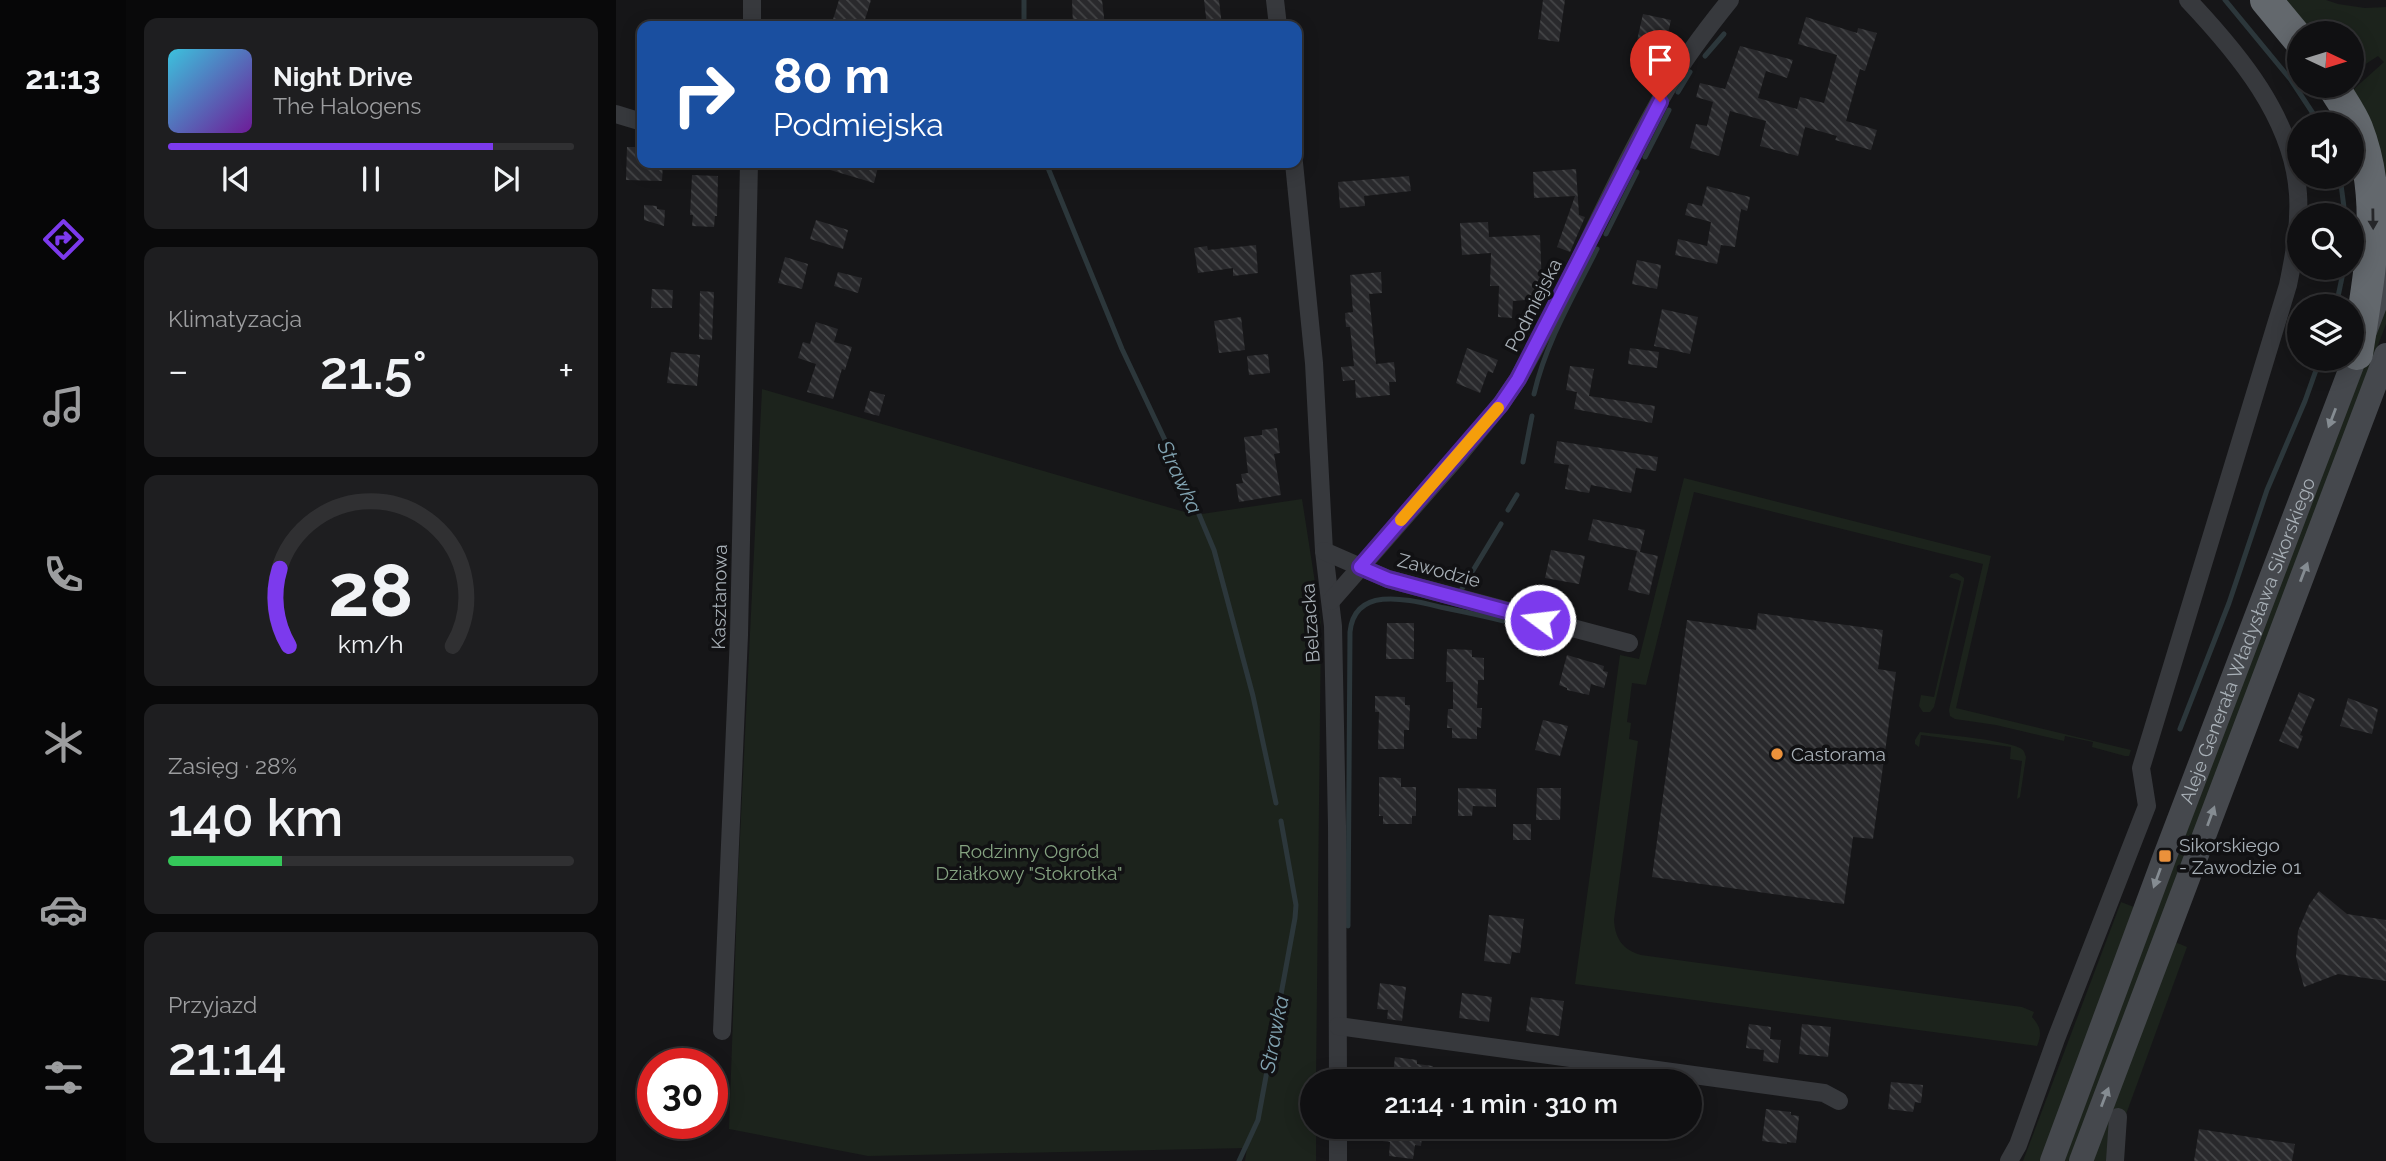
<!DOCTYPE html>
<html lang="pl">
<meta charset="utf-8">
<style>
:root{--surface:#101012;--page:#1e1e20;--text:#f1f3f6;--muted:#9c9d9f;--line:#303032;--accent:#7c3aed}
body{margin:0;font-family:Raleway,sans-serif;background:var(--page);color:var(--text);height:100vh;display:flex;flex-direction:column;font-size:26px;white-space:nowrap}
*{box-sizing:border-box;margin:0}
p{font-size:23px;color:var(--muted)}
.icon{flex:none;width:38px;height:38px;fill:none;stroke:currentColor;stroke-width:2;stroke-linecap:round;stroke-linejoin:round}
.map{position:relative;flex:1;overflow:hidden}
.sheet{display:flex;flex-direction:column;gap:18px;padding:18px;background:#09090a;width:490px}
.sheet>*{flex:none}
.banner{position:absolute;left:21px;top:21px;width:665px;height:147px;border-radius:14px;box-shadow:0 4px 18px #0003,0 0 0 2px var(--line);background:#1a4fa0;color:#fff;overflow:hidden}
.needle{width:46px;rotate:94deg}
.fabs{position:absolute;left:1671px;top:21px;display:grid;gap:14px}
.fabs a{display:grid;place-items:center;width:77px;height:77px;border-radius:50%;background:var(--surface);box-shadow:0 4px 18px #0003,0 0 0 2px var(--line);font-size:35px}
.speed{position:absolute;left:21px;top:1048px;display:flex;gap:14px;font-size:35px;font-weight:700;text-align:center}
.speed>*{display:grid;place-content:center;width:91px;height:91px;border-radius:50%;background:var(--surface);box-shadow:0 4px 18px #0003,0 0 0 2px var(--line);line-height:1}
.speed .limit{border:10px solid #d22;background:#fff;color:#111}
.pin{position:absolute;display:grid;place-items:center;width:60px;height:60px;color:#fff;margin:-72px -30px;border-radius:50% 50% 50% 0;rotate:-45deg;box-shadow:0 0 7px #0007}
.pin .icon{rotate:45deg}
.me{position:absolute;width:77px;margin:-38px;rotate:285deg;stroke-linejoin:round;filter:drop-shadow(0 0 5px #0008)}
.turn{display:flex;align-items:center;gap:24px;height:147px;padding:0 21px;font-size:32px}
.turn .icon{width:91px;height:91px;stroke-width:2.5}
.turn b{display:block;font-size:49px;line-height:60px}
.big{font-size:52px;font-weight:600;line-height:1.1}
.sheet .tile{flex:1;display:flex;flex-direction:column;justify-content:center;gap:10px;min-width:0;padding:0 24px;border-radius:14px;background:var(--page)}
.sheet .dial{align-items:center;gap:0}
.dial svg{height:182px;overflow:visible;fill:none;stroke:var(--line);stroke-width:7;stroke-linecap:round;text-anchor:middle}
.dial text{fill:var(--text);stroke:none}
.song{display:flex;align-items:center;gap:21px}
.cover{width:84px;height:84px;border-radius:10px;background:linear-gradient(135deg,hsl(190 70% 55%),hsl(280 70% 35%))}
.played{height:7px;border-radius:4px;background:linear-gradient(90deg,var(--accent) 80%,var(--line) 80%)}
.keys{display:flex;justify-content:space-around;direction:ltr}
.heat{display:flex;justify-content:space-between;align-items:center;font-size:38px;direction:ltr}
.charge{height:10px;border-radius:5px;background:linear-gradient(90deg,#34c759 28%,var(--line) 0)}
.trip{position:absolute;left:684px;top:1069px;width:402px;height:70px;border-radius:35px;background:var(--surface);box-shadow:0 4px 18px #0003,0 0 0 2px var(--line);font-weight:600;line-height:70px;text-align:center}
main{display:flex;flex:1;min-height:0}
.dock{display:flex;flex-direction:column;width:126px;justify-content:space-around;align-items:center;background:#060607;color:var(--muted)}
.dock .icon{width:49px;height:49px}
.dock .active{color:var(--accent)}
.dock b{font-size:32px;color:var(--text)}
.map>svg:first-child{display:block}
.green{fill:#1c231c}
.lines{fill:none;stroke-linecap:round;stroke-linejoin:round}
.stream{stroke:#2c373b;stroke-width:5}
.building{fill:url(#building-back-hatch)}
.minor{stroke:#37393d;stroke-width:18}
.secondary{stroke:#45484d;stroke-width:24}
.motorway{stroke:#63686d;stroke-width:32}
.oneway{fill:#26272a}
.oneway2{fill:#858c92}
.route-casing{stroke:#51269a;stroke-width:18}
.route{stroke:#7c3aed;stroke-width:12}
.slow{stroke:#f59e0b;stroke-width:12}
.poi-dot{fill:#eb913b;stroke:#111113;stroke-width:2.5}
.labels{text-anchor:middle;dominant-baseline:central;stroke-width:7;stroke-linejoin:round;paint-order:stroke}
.street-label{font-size:19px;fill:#a8b0b7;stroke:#111113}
.poi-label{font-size:19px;fill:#a8b0b7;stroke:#111113;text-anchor:start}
.park-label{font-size:19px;fill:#84a280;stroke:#111113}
.water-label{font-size:21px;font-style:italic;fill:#81a3b1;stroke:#111113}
</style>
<main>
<nav class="dock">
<b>21:13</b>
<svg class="icon active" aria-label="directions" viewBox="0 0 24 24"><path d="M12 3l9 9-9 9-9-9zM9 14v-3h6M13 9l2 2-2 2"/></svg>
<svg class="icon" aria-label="music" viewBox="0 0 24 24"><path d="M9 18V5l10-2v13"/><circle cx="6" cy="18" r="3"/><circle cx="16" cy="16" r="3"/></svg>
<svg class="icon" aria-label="phone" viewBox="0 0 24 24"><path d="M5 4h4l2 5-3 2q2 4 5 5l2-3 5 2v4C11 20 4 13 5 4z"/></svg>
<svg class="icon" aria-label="climate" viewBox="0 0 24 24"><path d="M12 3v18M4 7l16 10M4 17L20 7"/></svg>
<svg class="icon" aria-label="car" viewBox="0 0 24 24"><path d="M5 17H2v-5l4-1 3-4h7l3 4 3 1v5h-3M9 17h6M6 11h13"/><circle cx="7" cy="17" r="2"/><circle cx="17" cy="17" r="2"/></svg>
<svg class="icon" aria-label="filters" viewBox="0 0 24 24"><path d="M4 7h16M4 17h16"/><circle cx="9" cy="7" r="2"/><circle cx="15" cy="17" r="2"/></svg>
</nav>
<section class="sheet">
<div class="tile">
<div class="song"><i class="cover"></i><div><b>Night Drive</b><p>The Halogens</p></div></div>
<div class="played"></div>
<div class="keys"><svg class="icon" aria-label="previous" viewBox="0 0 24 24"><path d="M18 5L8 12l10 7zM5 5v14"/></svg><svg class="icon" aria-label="pause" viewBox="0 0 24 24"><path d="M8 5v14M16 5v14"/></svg><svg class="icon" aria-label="next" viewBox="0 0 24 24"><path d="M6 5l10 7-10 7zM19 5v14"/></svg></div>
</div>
<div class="tile"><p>Klimatyzacja</p>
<div class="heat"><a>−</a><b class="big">21.5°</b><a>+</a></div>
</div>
<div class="tile dial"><svg viewBox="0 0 100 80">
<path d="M14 69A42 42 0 1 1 86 69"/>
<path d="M14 69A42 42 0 0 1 10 35" stroke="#7c3aed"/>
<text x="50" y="56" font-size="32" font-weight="700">28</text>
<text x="50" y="72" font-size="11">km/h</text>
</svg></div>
<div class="tile"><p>Zasięg · 28%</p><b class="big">140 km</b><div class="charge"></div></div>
<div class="tile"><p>Przyjazd</p><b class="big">21:14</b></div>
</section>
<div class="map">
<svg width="1770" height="1161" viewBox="0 0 1770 1161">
<defs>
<pattern id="building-back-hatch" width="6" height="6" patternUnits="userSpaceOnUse" patternTransform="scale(1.75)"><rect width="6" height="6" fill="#29292c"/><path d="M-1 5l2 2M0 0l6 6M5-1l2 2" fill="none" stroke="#454648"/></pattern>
</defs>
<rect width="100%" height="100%" fill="#161618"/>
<g class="green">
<path d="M1661 0H1710L1722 4 1749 8 1770 7V250L1736 93 1739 88 1768 62 1762 56 1736 73V33H1690Z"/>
<path d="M1770 303V324L1454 1161H1446Z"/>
<path d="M146 389 579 515 686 499 705 621 700 1081 696 1082V1127H700V1161H629L631 1148 252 1156 113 1129 122 878Z"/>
<path d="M1068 478 1375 556 1340 708 1515 750 1513 756H1509L1476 747 1477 742 1449 736 1448 741 1380 725 1339 719 1334 716 1333 710 1367 564 1078 492 1030 685 1016 683 1011 722 1015 723 1013 739 1022 741 998 920C999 939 1007 950 1025 955L1406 1007 1418 1012 1416 1017C1425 1027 1426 1034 1421 1046L959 984 1004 655 1023 659Z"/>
<path d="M1341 573 1348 578V581L1318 707 1314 712H1307L1303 706 1305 695 1318 697 1345 581 1333 577 1335 574Z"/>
<path d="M1304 732C1328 735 1384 739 1404 748 1409 751 1408 752 1410 757L1404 797 1401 799 1406 761 1394 759 1395 747 1305 735 1303 747 1299 744V740Z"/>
<path d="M1505 902 1518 907 1426 1161H1407Z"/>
<path d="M1559 942 1571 947 1493 1161H1476Z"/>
</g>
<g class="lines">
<g class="stream">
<path d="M1609 0 1675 80 1704 124"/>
<path d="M408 26V0"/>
<path d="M1089 56 1108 34"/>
<path d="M1062 92 1074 72"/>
<path d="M1029 157 1053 110"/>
<path d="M430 163 506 349 574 493 598 550 637 696 660 803"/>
<path d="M1724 177 1729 215"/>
<path d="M990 234 1021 172"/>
<path d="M1720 306 1728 268"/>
<path d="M918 394C930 342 957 297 981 249"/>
<path d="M907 462 916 416"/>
<path d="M892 510 901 495"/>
<path d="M844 592 885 524"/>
<path d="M1564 729 1613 603 1651 490 1689 401 1704 359"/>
<path d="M732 926 734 632C739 583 797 601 829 608 849 612 868 616 888 621"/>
<path d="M623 1161 642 1120 679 918 680 905 665 821"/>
</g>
</g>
<g class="building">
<path d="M223 0H255L247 26H215Z"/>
<path d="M456 0H486L489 26H457Z"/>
<path d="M588 0H603L606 26H591Z"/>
<path d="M927 0H949L943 42 922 39Z"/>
<path d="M1027 14 1055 20 1048 50 1020 45Z"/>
<path d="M1190 17 1241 33 1242 28 1261 33 1249 71 1244 69 1230 121 1261 130 1255 150 1219 140 1221 136 1189 127 1182 156 1144 146 1150 121 1114 111 1103 156 1074 148 1080 124 1091 126 1097 102 1080 97 1084 83 1109 89 1124 46 1177 60 1171 78 1150 71 1142 98 1181 109 1184 97 1208 103 1221 55 1182 44Z"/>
<path d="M11 147H26V163H47L46 181 10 180Z"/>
<path d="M202 163H263L258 183 201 166Z"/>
<path d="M960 169 963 215 969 217 954 252 941 247 959 196 918 198 917 172Z"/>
<path d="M76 175 102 176 101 216H99L98 227 76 226 77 215H74Z"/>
<path d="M793 176 795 191 748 196 749 206 724 208 722 182Z"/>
<path d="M1091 186 1134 197 1131 211 1125 209 1119 247 1105 245 1101 264 1059 255 1062 239 1091 246 1095 222 1069 215 1072 203 1086 206Z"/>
<path d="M28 205 41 206V209L49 210 48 226 28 220Z"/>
<path d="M200 220 232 230 227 249 194 239Z"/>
<path d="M872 222 873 237 924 235 926 288H922L921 299 897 301 896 318 882 317 883 286H874L875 253 846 255 844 223Z"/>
<path d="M640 245 642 273 617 276V268L582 273 578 248 591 246 592 250Z"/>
<path d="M169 257 192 264 186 289 162 283Z"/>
<path d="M1021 260 1045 265 1041 289 1016 284Z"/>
<path d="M222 272 246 278 242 293 218 286Z"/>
<path d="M765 272 766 293 753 294 760 364 778 362 780 382H773L774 395 740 398 739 380 727 381 725 367 738 366 734 327H730L729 313 737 312 734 275Z"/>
<path d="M36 289 57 290 56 308H35Z"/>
<path d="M84 291 98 292 96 340 83 339Z"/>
<path d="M1046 309 1082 317 1074 354 1038 346Z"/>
<path d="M625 317 629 350 603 353 598 321Z"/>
<path d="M200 322 222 329 218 342 236 347 229 370 226 369 217 399 191 392 200 364 182 358 187 342 194 344Z"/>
<path d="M851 348 882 360 877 373 872 371 864 393 840 383Z"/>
<path d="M1014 348 1043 352 1041 368 1012 364Z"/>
<path d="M55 352 84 355 81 386 51 383Z"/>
<path d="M652 354 654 373 633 375 631 356Z"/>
<path d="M954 366 978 369 973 396 1039 406 1036 423 958 409 961 392 950 390Z"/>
<path d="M254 391 269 395 263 416 248 412Z"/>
<path d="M661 428 664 453 658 454 665 495 623 502 620 484 627 483 625 474 632 473 628 437 646 435V430Z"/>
<path d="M941 441 1042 457 1040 471 1020 468 1015 493 975 485 973 493 949 489 953 465 938 463Z"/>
<path d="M977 519 1029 530 1024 552 1042 556 1033 595 1012 590 1021 551 972 540Z"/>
<path d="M935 550 969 556 963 584 929 578Z"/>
<path d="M1142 613 1267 630 1262 669 1280 672 1257 839 1237 837 1228 904 1036 877 1071 620 1140 630Z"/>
<path d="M771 623H798V659H770Z"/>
<path d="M831 649 856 650V657L868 658V680H862L861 708H866L865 728 861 727V739L836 738V728H831L832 709H837V682H830Z"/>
<path d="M951 655 988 666 987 671 992 672 988 688 975 684 973 695 951 690V688L943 685Z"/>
<path d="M1683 692 1699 699 1684 735 1687 736 1682 749 1663 741Z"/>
<path d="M759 696 789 697V705H794L793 730H788V749H762L763 712H759Z"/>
<path d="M1732 698 1762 709 1756 734 1724 726Z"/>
<path d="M927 720 952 726 944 756 919 750Z"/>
<path d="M763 777 785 778V787H800V816H796V824H767V816H763Z"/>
<path d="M842 788 880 789V807L857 806 856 816H842Z"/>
<path d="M921 788H945L944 820H920Z"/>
<rect x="897" y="824" width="18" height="16"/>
<path d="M1703 891 1731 914 1770 920V981L1722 974 1688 987 1680 957 1682 931 1693 905Z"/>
<path d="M873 915 908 919 904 953 896 952 894 964 868 961Z"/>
<path d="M764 983 790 987 786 1021 771 1019 772 1010 761 1009Z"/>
<path d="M846 993 876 997 873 1022 843 1018Z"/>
<path d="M915 997 948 1001 943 1036 910 1031Z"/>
<path d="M1133 1024 1155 1027 1154 1039 1165 1040 1162 1063 1147 1061 1148 1050 1130 1048Z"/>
<path d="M1186 1024 1215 1027 1212 1057 1183 1054Z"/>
<path d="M779 1057 801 1060V1064L817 1066 815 1082H776Z"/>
<path d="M1275 1082 1307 1085 1305 1103 1299 1102 1297 1112 1272 1109Z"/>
<path d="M1150 1109 1175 1112V1115L1183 1116 1180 1143 1171 1142V1144L1146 1141Z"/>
<path d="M760 1127H807L805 1146 799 1145 797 1159 773 1156 774 1142 759 1140Z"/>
<path d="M1583 1129 1679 1144 1676 1161H1578Z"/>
</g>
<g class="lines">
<g class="minor">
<path d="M659 0 662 26"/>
<path d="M136 26V0"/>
<path d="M0 114 26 122"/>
<path d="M678 163 698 363 708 551 717 626 721 826 722 1082"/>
<path d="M708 551 772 579 1013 643"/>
<path d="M715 601 843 455 885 404 902 379C957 282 998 178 1054 83 1072 53 1093 26 1114 0"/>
<path d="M722 1026 1208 1093 1223 1101"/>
<path d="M106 1031 123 635 133 163"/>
<path d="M722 1161V1127"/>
<path d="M1393 1161 1402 1145 1440 1039 1531 806 1525 768 1672 285C1678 256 1684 225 1682 194 1677 118 1622 53 1572 0"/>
<path d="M1499 1161 1502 1117"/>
</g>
<g class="secondary">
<path id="s1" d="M1436 1161 1549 856 1770 276"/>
<path d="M1465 1161 1770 355"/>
</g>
<g class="motorway">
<path d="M1650 0 1684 41"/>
<path d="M1717 86C1725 100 1735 113 1741 128 1770 202 1752 279 1741 354"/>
</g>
</g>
<defs><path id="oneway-solid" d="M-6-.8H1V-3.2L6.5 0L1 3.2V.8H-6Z" transform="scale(1.75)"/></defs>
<use class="oneway" href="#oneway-solid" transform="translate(1757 219) rotate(89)"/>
<g class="oneway2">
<use href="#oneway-solid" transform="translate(1716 418) rotate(111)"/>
<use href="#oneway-solid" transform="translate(1688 572) rotate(-69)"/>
<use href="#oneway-solid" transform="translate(1595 816) rotate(-70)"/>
<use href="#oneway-solid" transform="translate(1541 878) rotate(110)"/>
<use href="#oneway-solid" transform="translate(1489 1097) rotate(-69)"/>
</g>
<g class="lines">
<defs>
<path id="route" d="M924 620 772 579 744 567 885 404 902 379 1044 102"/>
</defs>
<use href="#route" class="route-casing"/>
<use href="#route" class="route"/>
<path class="slow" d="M785 520 882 408"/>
</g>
<g class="poi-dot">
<circle cx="1161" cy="754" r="7"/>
<rect x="1542" y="849" width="14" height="14" rx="3.5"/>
</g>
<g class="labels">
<g class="street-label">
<text transform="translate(917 305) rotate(-63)">Podmiejska</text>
<text transform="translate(823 570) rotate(15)">Zawodzie</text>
<text transform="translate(103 597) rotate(-89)">Kasztanowa</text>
<text transform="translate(694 623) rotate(-94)">Belzacka</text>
<text stroke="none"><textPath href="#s1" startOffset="556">Aleje Generała Władysława Sikorskiego</textPath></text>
</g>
<g class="poi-label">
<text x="1175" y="754">Castorama</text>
<text x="1563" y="845">Sikorskiego<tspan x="1563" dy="22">- Zawodzie 01</tspan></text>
</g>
<g class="park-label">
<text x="413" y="851">Rodzinny Ogród<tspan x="413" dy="22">Działkowy "Stokrotka"</tspan></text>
</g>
<g class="water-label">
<text transform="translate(564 477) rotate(65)">Strawka</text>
<text transform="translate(658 1034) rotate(-79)">Strawka</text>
</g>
</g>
</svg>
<div class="fabs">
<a><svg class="needle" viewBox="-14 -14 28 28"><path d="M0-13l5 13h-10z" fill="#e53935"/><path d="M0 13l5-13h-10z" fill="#9c9d9f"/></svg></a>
<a><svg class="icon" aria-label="sound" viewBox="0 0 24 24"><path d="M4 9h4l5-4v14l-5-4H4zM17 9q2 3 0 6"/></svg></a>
<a><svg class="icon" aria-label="search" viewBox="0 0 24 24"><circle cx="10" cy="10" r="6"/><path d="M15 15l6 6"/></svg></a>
<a><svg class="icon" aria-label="layers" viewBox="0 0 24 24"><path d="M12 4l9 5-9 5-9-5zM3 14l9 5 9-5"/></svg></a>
</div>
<div class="speed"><div class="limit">30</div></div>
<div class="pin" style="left:1044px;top:102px;background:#d93025"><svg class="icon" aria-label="arrive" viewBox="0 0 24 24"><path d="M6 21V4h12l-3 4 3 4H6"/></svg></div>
<svg class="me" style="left:924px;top:620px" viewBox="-20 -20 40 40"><circle r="17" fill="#7c3aed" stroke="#fff" stroke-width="3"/><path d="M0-11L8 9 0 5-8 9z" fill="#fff"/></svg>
<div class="trip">21:14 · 1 min · 310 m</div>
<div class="banner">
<div class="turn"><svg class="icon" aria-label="right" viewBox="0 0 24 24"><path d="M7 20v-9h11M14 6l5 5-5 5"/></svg><div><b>80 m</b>Podmiejska</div></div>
</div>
</div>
</main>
